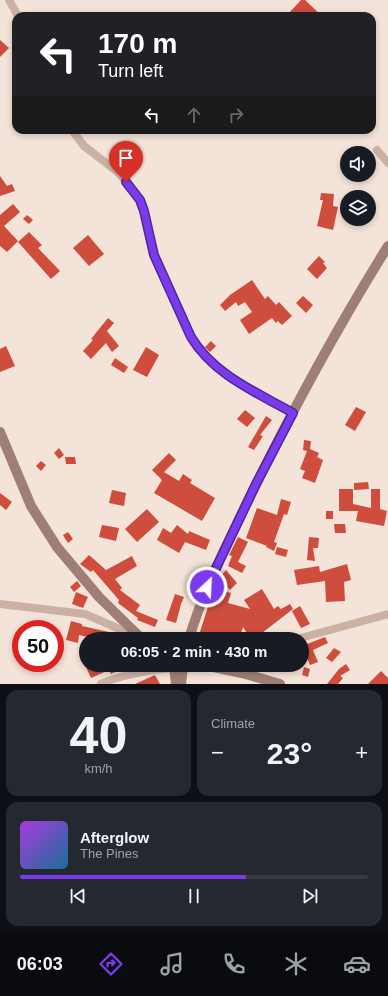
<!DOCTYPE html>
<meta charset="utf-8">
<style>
:root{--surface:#171b24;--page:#242831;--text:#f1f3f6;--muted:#9ea1a6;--line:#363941;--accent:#7c3aed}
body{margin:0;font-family:Helvetica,sans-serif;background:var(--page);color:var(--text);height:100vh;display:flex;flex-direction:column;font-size:15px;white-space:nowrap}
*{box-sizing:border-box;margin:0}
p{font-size:13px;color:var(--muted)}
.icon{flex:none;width:22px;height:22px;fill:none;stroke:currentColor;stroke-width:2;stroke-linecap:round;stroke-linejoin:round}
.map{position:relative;height:684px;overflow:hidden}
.panel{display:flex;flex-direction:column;gap:6px;padding:6px;background:#0d0f14;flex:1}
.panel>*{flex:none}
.banner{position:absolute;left:12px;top:12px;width:364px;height:122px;border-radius:12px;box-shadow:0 2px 6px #0003;background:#202124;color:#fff;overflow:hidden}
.controls{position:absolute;left:340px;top:146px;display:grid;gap:8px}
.controls a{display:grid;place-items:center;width:36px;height:36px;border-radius:50%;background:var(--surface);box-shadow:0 2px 6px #0003;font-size:20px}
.speed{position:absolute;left:12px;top:620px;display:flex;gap:8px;font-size:20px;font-weight:700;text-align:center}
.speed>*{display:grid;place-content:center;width:52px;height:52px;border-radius:50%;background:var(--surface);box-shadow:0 2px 6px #0003;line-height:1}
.speed .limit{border:6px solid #d22;background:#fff;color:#111}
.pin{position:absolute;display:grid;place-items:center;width:34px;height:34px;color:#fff;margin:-41px -17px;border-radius:50% 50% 50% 0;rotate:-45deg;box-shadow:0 0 4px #0007}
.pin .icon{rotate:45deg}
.me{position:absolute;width:44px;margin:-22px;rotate:25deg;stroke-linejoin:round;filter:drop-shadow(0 0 3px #0008)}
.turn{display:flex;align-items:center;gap:14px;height:84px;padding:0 20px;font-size:18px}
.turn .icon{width:52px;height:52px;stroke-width:2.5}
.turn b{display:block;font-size:28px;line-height:34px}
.lanes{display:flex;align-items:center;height:38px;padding:0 20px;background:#0003;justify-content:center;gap:20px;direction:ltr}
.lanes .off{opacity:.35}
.big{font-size:30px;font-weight:700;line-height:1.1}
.panel .tile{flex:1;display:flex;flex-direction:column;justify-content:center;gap:6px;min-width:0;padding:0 14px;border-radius:12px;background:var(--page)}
.panel .dial{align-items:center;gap:0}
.dial b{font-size:52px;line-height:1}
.song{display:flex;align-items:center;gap:12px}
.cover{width:48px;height:48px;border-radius:6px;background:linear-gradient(135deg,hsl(280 70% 55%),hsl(200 70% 35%))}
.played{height:4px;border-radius:2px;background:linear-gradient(90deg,var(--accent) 65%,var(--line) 65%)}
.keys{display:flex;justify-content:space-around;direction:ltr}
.heat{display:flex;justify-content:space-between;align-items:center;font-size:22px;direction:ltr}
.panel .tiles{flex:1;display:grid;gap:6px;grid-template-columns:1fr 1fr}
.tile:last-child{grid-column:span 2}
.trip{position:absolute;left:79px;top:632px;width:230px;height:40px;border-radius:20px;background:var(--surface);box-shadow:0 2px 6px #0003;font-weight:700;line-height:40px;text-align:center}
.tab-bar{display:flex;height:64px;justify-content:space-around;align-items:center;background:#090b0e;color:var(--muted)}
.tab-bar .icon{width:28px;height:28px}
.tab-bar .on{color:var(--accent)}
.tab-bar b{font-size:18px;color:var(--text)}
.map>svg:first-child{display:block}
.building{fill:#ce4d3c}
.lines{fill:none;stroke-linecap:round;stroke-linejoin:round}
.street{stroke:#cbb1a4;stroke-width:8}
.secondary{stroke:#9f7f75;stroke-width:10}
.route-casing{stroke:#51269a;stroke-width:10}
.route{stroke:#7c3aed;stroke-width:7}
</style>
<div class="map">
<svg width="388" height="684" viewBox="0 0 388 684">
<rect width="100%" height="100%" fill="#f3e3d8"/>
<g class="building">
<path d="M301 0H305L322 16H292L289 13Z"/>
<path d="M0 40 9 48 0 57Z"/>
<path d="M0 176 7 186 12 184 15 191 0 196Z"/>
<path d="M321 193 334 194 333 206 338 207 333 230 317 226 323 200H320Z"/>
<path d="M13 204 20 212 4 226 18 241 7 252 0 246V215Z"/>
<path d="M27 215 33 220 29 224 23 219Z"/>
<path d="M29 232 42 245 38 248 60 271 51 279 18 242Z"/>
<path d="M88 235 104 254 89 266 73 248Z"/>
<path d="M319 256 325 262 323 263 327 268 317 279 307 269Z"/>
<path d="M252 280 265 299 268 296 276 305 279 302 292 316 282 325 278 321 276 323 272 318 249 334 240 320 252 312 245 302 238 306 236 302 225 311 220 305 230 295Z"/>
<path d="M303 296 313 305 306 313 296 303Z"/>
<path d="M108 318 114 323 107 331 119 346 112 352 106 343 91 359 83 351 93 340 91 339Z"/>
<path d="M211 341 216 346 210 352 205 347Z"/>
<path d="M6 346 15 366 0 372V349Z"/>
<path d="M146 347 159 355 147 377 133 370Z"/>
<path d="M115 358 128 367 124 373 111 365Z"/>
<path d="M356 407 366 412 355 431 345 425Z"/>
<path d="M245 410 255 418 247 427 237 419Z"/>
<path d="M266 416 272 420 260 435 263 436 254 450 248 447Z"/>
<path d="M304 440 311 441 310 449 319 453 317 457 323 460 315 483 302 478 305 471 300 469 307 451 303 450Z"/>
<path d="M59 448 64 455 59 459 54 453Z"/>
<path d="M169 453 176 460 164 472 179 481 183 474 192 480 190 483 215 498 202 521 154 493 162 480 152 470Z"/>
<path d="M65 457H75L76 464H66Z"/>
<path d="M41 461 46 465 41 471 36 466Z"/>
<path d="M368 482 369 489 354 490V483Z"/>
<path d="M339 489H353V504L371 508V489H380V509L387 511 384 526 356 521 358 511H339Z"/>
<path d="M112 490 126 493 124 506 109 503Z"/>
<path d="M0 493 12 502 6 510 0 505Z"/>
<path d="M281 499 291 502 287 515 284 514 274 542 277 543 274 551 266 547 267 546 246 538 257 508 277 515Z"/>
<path d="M147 509 159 522 137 542 125 529Z"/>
<rect x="326" y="511" width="7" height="8"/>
<path d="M334 524H345L346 533H335Z"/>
<path d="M102 525 119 528 116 541 99 537Z"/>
<path d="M177 525 188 534 189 531 210 540 206 550 185 542 179 553 157 540 163 528 171 533Z"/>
<path d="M68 532 73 539 68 543 63 535Z"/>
<path d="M238 537 248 542 238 562 246 566 242 573 228 566 232 556 229 555Z"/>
<path d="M309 537 319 538 318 548H313L315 561 307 560Z"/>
<path d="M277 547 288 550 286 557 275 554Z"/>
<path d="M89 555 106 570 132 556 137 566 115 579 122 588 120 590 140 605 136 611 158 620 155 627 137 620 138 618 118 603 119 600 93 570 91 572 80 564Z"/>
<path d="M347 564 351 580 344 582 345 601 326 602 325 581 297 585 294 570 319 566 320 572Z"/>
<path d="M226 570 237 583 230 590 219 578Z"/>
<path d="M77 581 81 586 74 592 70 587Z"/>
<path d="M214 588 231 593 228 603 250 609 244 600 262 589 274 609 278 606 281 609 290 604 293 609 262 633 265 639H251L243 627 239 639H201L202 636 199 635Z"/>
<path d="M76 592 88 597 83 608 72 604Z"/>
<path d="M175 594 184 597 181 604 176 623 166 620Z"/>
<path d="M300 606 310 624 301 628 292 611Z"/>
<path d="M71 621 82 624V626L118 634 126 639H96L79 635 78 643 66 640Z"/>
<path d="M325 637 328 643 313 650 318 662 310 665 302 646Z"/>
<path d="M334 648 341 652 332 662 326 658Z"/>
<path d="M346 664 350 670 340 676 343 678 338 684H327L339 669Z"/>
<path d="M85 665H131L111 674 109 670 91 678Z"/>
<path d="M304 667 310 669 308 677 302 675Z"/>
<path d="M381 671 388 678V684H368Z"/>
<path d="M155 675 160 684H135Z"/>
</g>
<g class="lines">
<g class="street">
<path d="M9 0 18 16"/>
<path d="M72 130 84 146 119 173 140 200 144 211 154 255 191 337C214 375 256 392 293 413"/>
<path d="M377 150 388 163"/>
<path d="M0 604 85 614 138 637"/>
<path d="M297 639 388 614"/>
<path d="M242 673 251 665"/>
<path d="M101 684C123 674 148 670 173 668"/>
</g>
<g class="secondary">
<path d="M0 432 31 506 57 547 99 597 142 639"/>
<path d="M189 639C202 594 223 553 243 511 287 420 335 331 388 246"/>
<path d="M204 665 242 673 280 684"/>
<path d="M174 666 176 684"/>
<path d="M181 684 183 667"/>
</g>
</g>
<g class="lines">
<defs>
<path id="route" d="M126 182 140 200 144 211 154 255 191 337C214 375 256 392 293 413L256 484 207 587"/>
</defs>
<use href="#route" class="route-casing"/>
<use href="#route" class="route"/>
</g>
</svg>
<div class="controls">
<a><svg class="icon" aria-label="sound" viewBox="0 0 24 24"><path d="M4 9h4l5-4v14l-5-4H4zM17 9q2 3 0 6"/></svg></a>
<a><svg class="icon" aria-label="layers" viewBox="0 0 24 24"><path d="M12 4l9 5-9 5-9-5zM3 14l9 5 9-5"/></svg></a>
</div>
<div class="speed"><div class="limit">50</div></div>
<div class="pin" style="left:126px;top:182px;background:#d93025"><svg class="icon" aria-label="arrive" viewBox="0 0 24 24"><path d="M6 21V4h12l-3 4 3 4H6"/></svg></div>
<svg class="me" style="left:207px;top:587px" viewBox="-20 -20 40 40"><circle r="17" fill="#7c3aed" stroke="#fff" stroke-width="3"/><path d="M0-11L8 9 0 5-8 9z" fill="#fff"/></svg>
<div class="trip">06:05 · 2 min · 430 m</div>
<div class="banner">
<div class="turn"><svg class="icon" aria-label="left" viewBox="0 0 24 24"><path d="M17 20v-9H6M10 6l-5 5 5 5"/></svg><div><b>170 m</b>Turn left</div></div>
<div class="lanes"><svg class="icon" aria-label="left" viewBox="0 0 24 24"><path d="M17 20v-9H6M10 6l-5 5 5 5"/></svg><svg class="icon off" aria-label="ahead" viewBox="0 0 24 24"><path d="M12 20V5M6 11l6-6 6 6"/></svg><svg class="icon off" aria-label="right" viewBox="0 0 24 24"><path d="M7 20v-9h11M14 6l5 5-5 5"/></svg></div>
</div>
</div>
<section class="panel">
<div class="tiles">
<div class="tile dial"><b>40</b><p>km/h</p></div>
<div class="tile"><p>Climate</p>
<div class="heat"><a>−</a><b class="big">23°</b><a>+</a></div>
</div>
<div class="tile">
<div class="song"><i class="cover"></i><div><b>Afterglow</b><p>The Pines</p></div></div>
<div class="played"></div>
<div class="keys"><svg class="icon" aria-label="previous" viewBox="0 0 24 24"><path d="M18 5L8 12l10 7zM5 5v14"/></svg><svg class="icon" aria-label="pause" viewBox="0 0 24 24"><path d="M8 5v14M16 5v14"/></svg><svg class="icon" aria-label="next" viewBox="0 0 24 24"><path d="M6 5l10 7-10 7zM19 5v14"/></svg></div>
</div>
</div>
</section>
<nav class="tab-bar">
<b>06:03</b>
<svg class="icon on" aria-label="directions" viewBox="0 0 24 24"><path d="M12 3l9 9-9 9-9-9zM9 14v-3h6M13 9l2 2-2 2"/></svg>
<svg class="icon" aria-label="music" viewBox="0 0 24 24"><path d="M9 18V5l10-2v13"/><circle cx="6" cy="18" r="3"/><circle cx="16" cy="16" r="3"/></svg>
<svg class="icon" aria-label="phone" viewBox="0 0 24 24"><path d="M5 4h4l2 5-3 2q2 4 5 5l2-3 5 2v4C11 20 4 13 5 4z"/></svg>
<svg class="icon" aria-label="climate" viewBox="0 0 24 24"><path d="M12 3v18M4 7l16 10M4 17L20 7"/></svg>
<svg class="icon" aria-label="car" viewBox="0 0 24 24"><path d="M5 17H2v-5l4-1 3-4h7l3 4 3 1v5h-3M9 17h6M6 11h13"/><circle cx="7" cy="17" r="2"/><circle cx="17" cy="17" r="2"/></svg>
</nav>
